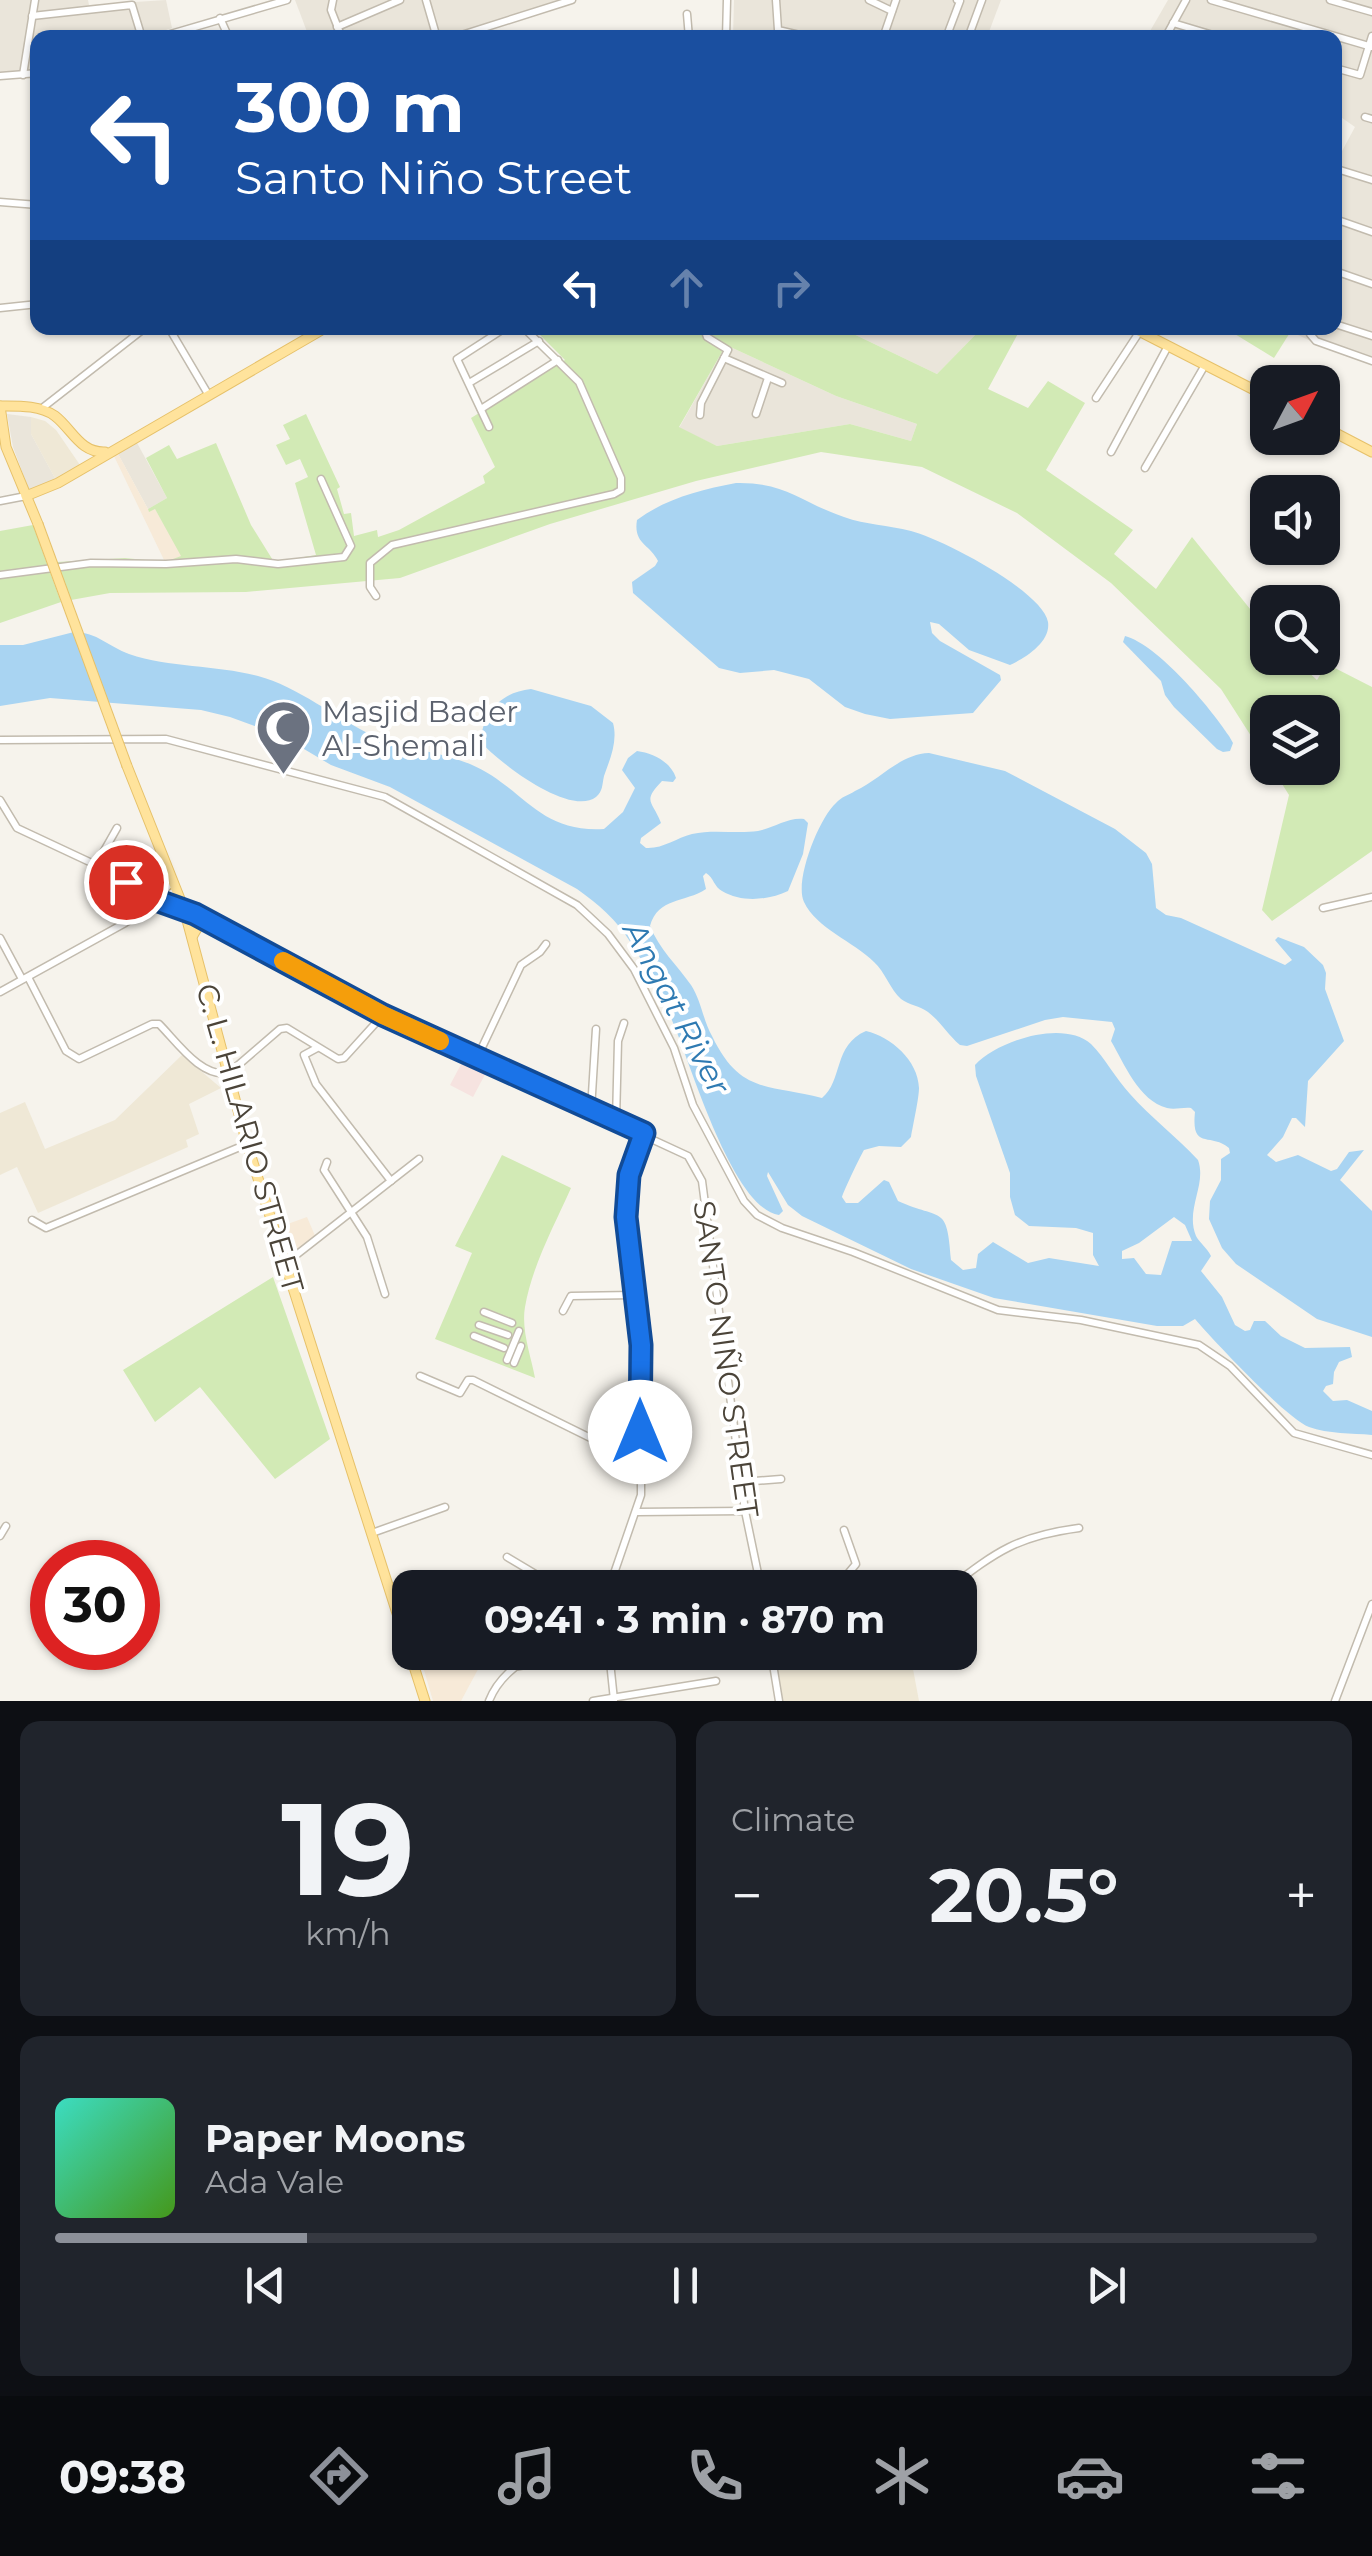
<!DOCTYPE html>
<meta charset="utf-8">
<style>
:root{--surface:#171b24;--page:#20242c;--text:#f1f3f6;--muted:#9ea1a6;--line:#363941;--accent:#8c9099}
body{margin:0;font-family:Montserrat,sans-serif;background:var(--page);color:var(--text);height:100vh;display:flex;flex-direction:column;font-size:38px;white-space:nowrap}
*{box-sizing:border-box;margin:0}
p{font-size:32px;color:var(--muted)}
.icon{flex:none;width:55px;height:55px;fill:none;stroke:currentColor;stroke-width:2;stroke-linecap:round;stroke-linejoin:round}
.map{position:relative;height:1701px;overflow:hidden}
.details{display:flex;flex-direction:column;gap:20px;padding:20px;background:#0d0f14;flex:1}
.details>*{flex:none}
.guide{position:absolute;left:30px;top:30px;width:1312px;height:305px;border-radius:20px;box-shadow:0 2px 8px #0004;background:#1a4fa0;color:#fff;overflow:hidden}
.needle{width:65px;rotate:49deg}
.buttons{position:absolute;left:1250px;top:365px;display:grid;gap:20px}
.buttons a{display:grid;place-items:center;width:90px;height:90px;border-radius:20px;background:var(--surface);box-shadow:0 2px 8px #0004;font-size:50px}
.speed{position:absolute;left:30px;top:1540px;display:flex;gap:20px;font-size:50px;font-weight:700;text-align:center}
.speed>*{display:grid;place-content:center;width:130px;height:130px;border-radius:50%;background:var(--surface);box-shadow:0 2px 8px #0004;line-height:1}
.speed .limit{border:15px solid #d22;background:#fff;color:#111}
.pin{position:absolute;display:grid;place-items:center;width:85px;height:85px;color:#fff;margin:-42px;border:5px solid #fff;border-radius:50%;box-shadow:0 2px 10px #0007}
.me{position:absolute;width:110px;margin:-55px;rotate:0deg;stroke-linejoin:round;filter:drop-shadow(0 0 8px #0008)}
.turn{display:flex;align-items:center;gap:35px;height:210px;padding:0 40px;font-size:45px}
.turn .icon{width:130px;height:130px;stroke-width:2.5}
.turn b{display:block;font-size:70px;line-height:85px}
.lanes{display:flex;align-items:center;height:95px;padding:0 40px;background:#0003;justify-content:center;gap:50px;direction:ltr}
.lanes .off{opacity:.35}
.big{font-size:75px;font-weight:700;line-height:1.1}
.details .card{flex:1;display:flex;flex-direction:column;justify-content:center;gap:15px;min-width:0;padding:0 35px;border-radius:20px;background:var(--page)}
.details .dial{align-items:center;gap:0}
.dial b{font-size:130px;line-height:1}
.song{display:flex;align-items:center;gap:30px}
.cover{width:120px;height:120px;border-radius:15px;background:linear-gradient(135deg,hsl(170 70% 55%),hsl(100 70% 35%))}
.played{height:10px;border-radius:5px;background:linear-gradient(90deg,var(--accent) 20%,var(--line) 20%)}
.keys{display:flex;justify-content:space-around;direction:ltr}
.heat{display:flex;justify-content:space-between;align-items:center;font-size:55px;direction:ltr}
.details .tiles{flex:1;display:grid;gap:20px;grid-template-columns:1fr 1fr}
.card:last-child{grid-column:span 2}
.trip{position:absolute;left:392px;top:1570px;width:585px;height:100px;border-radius:20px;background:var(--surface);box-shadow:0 2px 8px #0004;font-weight:700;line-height:100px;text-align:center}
.dock{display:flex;height:160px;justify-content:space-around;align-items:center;background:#090b0e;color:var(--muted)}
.dock .icon{width:70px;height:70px}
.dock .selected{color:var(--accent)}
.dock b{font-size:45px;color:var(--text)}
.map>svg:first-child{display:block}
.residential{fill:#eae5da}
.commercial{fill:#f7ead8}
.education{fill:#efe8d6}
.medical{fill:#f6e3e0}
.green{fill:#d2eab5;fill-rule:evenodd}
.water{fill:#a9d4f2;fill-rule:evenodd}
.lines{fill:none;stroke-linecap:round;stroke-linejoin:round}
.minor-casing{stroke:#c2bbae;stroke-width:9}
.major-casing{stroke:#e6c16a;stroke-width:11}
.minor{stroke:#fff;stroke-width:6}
.major{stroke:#ffe39c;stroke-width:9}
.major-bridge-casing{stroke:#e6c16a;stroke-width:11;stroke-linecap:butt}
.major-bridge{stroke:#ffe39c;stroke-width:9}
.route-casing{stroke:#114b97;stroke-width:25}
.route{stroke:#1a73e8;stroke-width:18}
.slow{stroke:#f59e0b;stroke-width:18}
.labels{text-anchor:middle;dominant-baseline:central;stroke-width:8;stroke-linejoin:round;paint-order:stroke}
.worship-label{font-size:30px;fill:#5b616d;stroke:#fff;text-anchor:start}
.street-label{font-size:30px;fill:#4b4439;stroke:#fff}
.water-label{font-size:32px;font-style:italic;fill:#2e7ab2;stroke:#fff}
</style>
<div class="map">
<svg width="1372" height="1701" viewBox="0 0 1372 1701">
<rect width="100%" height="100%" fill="#f6f3ec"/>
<g class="residential">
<path d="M0 0H88L89 5 166 0 172 28 145 37 38 38 37 70 0 75Z"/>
<path d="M295 0H562L442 38 309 37Z"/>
<path d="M734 0H1001L987 37 733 38Z"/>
<path d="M1168 0H1372V363L1315 343 1283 328H1335V164L1355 127 1335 113V38H1146Z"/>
<path d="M841 328H982L937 374Z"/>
<path d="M726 345 836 396 917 424 911 441 850 424 717 446 679 428Z"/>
<path d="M7 414 31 417V434L56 480 29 490 13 447Z"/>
<path d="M136 441 167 498 148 509 117 452Z"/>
</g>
<g class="commercial">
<path d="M117 452 149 511 155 509 182 556 165 562 113 454Z"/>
<path d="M307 1217 316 1238 291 1254 282 1226Z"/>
<path d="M419 1653H459L483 1660 461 1701H433Z"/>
</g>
<g class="education">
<path d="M31 417 45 421 56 430 80 465 56 480 31 434Z"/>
<path d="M182 1055 221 1088 189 1104 199 1134 186 1140 188 1147 38 1213 17 1167 0 1175V1113L25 1102 45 1149 115 1120Z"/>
<path d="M774 1653H910L919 1701H782Z"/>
</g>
<path class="medical" d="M466 1055 489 1067 473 1097 450 1085Z"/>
<g class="green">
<path d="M533 328H689L699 332 702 328H841L937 374 982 328H1021L988 389 1028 408 1048 381 1085 403 1046 470 1133 530 1114 554 1156 589 1192 537 1267 630 1268 658H1293L1317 680 1327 664 1372 687V851L1272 921 1262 910 1289 795 1272 768H1322V712H1268L1267 761 1221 689 1111 583 1017 513 922 467 821 452 696 481 550 524 400 578 246 592 110 593 71 600 57 562 125 558 165 562 181 556 155 509 149 512 148 509 167 498 146 458 169 445 177 459 216 443 251 525 274 562 316 555 295 483 308 477 300 459 286 465 276 445 290 439 283 425 306 414 340 487 337 489 344 514 351 513 354 536 377 530 378 537 399 530 485 483 483 476 495 467 471 418 565 360ZM726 345 836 396 917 424 911 441 850 424 717 446 679 427Z"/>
<path d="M1225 328H1283L1291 331 1274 358Z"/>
<path d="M33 525 61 602 0 623V531Z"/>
<path d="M502 1155 571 1188C554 1226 532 1266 525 1307 521 1330 531 1356 535 1378L435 1339 472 1253 455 1246Z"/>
<path d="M273 1277 330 1439 275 1479 200 1387 155 1422 123 1370Z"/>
</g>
<g class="water">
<path d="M736 483C786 482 800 502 844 517 866 525 888 525 911 531 940 538 1043 591 1048 622 1051 642 1025 658 1010 665L969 650 939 624 930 622 932 633 940 641 1000 675 1001 680 973 713 890 719 865 714 845 707 809 679 774 670 740 673 719 668 633 593 632 582 655 566 658 561C650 544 633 544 637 520 667 498 700 490 736 483Z"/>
<path d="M74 632C97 632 109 647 129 654 170 668 217 665 258 676 297 686 337 719 374 736 405 750 439 751 470 764 524 787 537 833 604 829L623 812 635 788 622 770 628 758 637 751C653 753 671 762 676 778L673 782 662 781C642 802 652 800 661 823L641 838 640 843 646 848C663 849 676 838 692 834 713 829 736 834 758 831 774 828 788 817 804 819L808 823 803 854 788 891C769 900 742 903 722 891 714 887 714 878 706 873L703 876 706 889C685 903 658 897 650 926 659 949 677 965 691 985 701 1000 703 1020 712 1036 740 1094 767 1084 822 1098 843 1081 833 1045 866 1031 891 1037 918 1060 919 1088 919 1098 913 1125 911 1137L901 1147 879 1146 864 1150C860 1157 844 1190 842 1197L846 1203H858L884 1180 889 1182 898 1201C942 1221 947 1203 951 1260L963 1270 976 1268 978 1254 993 1242 1028 1263 1049 1258 1099 1266 1093 1255V1233L1076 1228 1029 1226 1015 1215 1010 1197V1173L976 1076 975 1065C997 1041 1063 1019 1091 1044 1105 1058 1116 1079 1130 1094 1151 1118 1176 1136 1198 1160 1207 1185 1185 1209 1196 1236 1199 1242 1207 1248 1211 1256L1201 1271 1222 1297 1235 1325 1245 1331 1250 1330 1254 1321H1265L1281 1336 1305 1348 1350 1347 1352 1357 1339 1362 1334 1372 1333 1384 1326 1386 1323 1391 1333 1401 1347 1400 1372 1411V1435C1352 1433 1328 1434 1309 1427 1286 1418 1214 1341 1195 1319L1183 1326H1157L994 1298 911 1269 802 1216 788 1205 768 1172 767 1176 783 1211 779 1215C733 1209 691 1065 674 1025 662 997 647 968 631 943 617 920 598 904 577 889L390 787 331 765 282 736 230 717 201 710 50 698 0 706V645H23ZM1174 1217 1185 1225 1192 1241H1172L1161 1275 1146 1274 1134 1258 1122 1259V1251L1139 1243Z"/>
<path d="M1125 636C1158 645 1210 707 1229 736L1233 743 1230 751 1223 752 1217 749 1174 707 1165 695 1161 681 1123 642Z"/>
<path d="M531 689 591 706 613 723C618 741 610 759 604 776 602 785 603 791 596 797 570 817 498 762 481 742 482 713 501 692 531 689Z"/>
<path d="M929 753 1005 771 1115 829 1146 853 1152 864 1156 908 1166 915 1181 918 1285 965 1292 960 1275 940 1278 937 1304 947 1323 965 1326 973 1325 989 1344 1041 1308 1081 1305 1127 1296 1118H1292L1283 1137 1267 1155 1276 1162 1298 1155 1331 1171 1337 1169 1349 1152 1364 1150 1340 1180 1372 1211V1337L1317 1319 1236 1264 1222 1248 1209 1219 1210 1201 1221 1180V1159L1230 1153 1229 1148C1210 1132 1191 1151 1195 1112L1191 1108C1183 1107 1175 1110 1167 1108 1139 1101 1124 1063 1111 1041L1115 1029 1112 1022 1063 1017 1045 1020 967 1046 960 1045C948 1035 941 1022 928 1012 920 1006 909 1005 901 999 890 989 885 972 874 962 854 942 816 928 804 902 794 881 819 818 836 803 841 797 849 795 855 791 881 779 900 754 929 753Z"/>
</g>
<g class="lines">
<defs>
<g id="minor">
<path d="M333 0 331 10 342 38"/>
<path d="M426 0 437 38"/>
<path d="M776 0 778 30 812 38"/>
<path d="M869 0 892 11"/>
<path d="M1211 0 1372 47"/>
<path d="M1330 0 1372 12"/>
<path d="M687 14 689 38"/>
<path d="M32 16 132 5 142 38"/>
<path d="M220 18 229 38"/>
<path d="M1173 23 1223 38"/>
<path d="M337 27 400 0"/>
<path d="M157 38 287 0"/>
<path d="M452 38 572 0"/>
<path d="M726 38 727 0"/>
<path d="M883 38 896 0"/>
<path d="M946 38 960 1 957 0"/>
<path d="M968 38 982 0"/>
<path d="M1165 38 1186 0"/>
<path d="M1335 68 1360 75 1372 36"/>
<path d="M23 75 35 0"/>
<path d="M0 76 38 73"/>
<path d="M1365 117 1372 119"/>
<path d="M1340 170 1372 180"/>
<path d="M0 202 38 205"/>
<path d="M1335 219 1372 232"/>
<path d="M1335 271 1372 284"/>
<path d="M0 308 38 304"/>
<path d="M1335 324 1372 336"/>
<path d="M169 328 208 394"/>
<path d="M1310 328V334L1316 341 1372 361"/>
<path d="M724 358 782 383"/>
<path d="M469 383 539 341"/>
<path d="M1096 398 1140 331"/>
<path d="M41 409 145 328"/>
<path d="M481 409 558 360"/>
<path d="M756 414 768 378"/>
<path d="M700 415 701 403 728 350 707 337 704 328"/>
<path d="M489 427 457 359 505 328"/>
<path d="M1111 452 1168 346"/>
<path d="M1145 468 1205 365"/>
<path d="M0 501 26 496"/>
<path d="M0 575 91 563 166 564 236 559 278 564 344 557 351 546 321 479"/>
<path d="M376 596 370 587V563L392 545 614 494 621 490V478L579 382 524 328"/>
<path d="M0 740 166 739 385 797 577 905 608 934 634 969 674 1048 693 1105 744 1201 757 1215 782 1228 853 1252 998 1310 1081 1320 1199 1345 1230 1366 1294 1433 1372 1455"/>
<path d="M0 800 17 828 96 865 155 900 195 914 383 1015 688 1156 702 1181 745 1511 761 1588"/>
<path d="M96 865 117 828"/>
<path d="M155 900 173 881"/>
<path d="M1323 908 1372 897"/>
<path d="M0 938 22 979"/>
<path d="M28 977 66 1051 79 1059 152 1024H159C177 1042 201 1078 229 1073L280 1029 287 1028 338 1059 344 1058 383 1015"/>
<path d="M0 992 125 923 176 890"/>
<path d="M317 1048 304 1055 316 1084 391 1181"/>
<path d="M477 1058 521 965 540 952 546 944"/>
<path d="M591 1110 596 1029"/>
<path d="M616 1121 618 1041 624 1023"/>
<path d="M327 1162 324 1170 367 1237 385 1294"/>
<path d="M32 1220 46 1228 247 1144"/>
<path d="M286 1263 419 1159"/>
<path d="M563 1311 571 1296 634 1295"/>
<path d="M484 1312 512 1323"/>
<path d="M479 1325 508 1335"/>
<path d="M474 1336 504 1348"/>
<path d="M507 1360 519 1331"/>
<path d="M514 1363 521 1346"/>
<path d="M420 1376 460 1393 468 1380H473L625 1455 638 1465"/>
<path d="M741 1482 781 1479"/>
<path d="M637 1512 745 1511"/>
<path d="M372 1533 445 1507"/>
<path d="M0 1536 6 1526"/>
<path d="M507 1557 559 1588"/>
<path d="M600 1588 610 1579 677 1588"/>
<path d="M609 1588 641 1495V1345L626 1217 629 1175 643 1133"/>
<path d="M836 1588 856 1564 844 1530"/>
<path d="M949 1588C997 1551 1018 1536 1079 1528"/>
<path d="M609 1652 614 1700"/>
<path d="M771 1652 779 1701"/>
<path d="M514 1667 597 1652"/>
<path d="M489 1701C498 1678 516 1665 537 1652"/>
<path d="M593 1701 716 1681"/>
<path d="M1335 1701 1372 1604"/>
</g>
<g id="major">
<path d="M1133 328 1268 397"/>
<path d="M0 406 6 447 38 524"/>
<path d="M0 406C18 406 40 405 55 416 72 429 80 453 105 452"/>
<path d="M1322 426 1372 452"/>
<path d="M26 496 58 483 325 328"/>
<path d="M127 766 184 909 247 1144 425 1701"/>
<path d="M192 937 203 918"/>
</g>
</defs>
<use href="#minor" class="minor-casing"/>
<use href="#major" class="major-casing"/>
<use href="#minor" class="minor"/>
<use href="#major" class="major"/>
<defs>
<path id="major-bridge" d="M38 524 127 766"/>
</defs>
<use href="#major-bridge" class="major-bridge-casing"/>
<use href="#major-bridge" class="major-bridge"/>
</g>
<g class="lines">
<defs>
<path id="route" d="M126 882 156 900 195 914 383 1015 644 1133 629 1175 626 1217 641 1345 640 1432"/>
</defs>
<use href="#route" class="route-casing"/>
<use href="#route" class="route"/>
<path class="slow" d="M283 961 383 1015 440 1041"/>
</g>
<defs>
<symbol id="mosque-pin" viewBox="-11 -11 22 30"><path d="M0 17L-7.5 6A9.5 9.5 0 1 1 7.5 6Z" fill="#6b7280" stroke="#fff"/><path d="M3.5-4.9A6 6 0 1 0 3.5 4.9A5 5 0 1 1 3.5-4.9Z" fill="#fff"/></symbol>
</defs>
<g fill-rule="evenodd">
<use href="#mosque-pin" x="252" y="696" width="63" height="86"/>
</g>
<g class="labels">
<g class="worship-label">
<text x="322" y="711">Masjid Bader<tspan x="322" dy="34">Al-Shemali</tspan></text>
</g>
<g class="street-label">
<text transform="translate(250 1138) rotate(74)">C. L. HILARIO STREET</text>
<text transform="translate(726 1359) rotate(82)">SANTO NIÑO STREET</text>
</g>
<g class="water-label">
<text transform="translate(677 1008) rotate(62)">Angat River</text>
</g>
</g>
</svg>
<div class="buttons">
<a><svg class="needle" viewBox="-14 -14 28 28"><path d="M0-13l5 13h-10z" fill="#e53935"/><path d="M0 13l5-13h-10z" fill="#9ea1a6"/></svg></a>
<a><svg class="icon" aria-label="sound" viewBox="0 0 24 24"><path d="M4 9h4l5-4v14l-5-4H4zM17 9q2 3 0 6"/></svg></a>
<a><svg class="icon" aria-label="search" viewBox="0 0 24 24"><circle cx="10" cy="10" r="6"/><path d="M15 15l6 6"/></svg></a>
<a><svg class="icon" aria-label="layers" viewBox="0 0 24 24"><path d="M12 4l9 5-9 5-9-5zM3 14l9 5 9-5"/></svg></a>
</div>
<div class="speed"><div class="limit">30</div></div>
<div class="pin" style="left:126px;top:882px;background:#d93025"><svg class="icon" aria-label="arrive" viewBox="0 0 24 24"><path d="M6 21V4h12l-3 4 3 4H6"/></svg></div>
<svg class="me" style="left:640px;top:1432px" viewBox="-20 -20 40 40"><circle r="19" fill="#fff"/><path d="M0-13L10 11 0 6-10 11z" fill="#1a73e8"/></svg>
<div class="trip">09:41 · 3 min · 870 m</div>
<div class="guide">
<div class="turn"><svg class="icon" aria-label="left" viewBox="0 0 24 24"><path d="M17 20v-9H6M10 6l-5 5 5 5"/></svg><div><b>300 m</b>Santo Niño Street</div></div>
<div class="lanes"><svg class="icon" aria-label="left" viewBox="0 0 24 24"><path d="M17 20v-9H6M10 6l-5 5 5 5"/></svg><svg class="icon off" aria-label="ahead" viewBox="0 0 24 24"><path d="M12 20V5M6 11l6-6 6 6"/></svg><svg class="icon off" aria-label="right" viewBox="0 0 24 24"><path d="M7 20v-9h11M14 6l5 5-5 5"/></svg></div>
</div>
</div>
<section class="details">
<div class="tiles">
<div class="card dial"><b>19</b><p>km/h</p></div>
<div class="card"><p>Climate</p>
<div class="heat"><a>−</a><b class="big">20.5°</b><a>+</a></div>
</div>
<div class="card">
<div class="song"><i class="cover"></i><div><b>Paper Moons</b><p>Ada Vale</p></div></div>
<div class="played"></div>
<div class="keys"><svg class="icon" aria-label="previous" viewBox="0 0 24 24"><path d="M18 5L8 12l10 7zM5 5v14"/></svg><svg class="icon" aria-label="pause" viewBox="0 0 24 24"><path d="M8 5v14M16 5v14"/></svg><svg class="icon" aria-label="next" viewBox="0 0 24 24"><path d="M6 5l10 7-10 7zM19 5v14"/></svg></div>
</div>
</div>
</section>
<nav class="dock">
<b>09:38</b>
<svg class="icon selected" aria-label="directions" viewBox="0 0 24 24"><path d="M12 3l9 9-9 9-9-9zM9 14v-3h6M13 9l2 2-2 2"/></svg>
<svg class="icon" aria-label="music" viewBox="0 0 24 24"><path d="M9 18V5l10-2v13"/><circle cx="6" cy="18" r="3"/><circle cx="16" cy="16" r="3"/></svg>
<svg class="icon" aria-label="phone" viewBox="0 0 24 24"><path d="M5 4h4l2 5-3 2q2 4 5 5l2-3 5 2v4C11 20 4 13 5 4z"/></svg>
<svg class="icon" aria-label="climate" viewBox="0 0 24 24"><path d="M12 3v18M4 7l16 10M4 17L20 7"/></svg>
<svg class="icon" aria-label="car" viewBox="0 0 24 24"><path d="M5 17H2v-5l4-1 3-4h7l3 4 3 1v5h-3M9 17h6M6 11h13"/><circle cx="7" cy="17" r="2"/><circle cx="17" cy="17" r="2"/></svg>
<svg class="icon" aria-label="filters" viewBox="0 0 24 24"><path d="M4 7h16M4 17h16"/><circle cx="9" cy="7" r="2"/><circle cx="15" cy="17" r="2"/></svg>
</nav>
